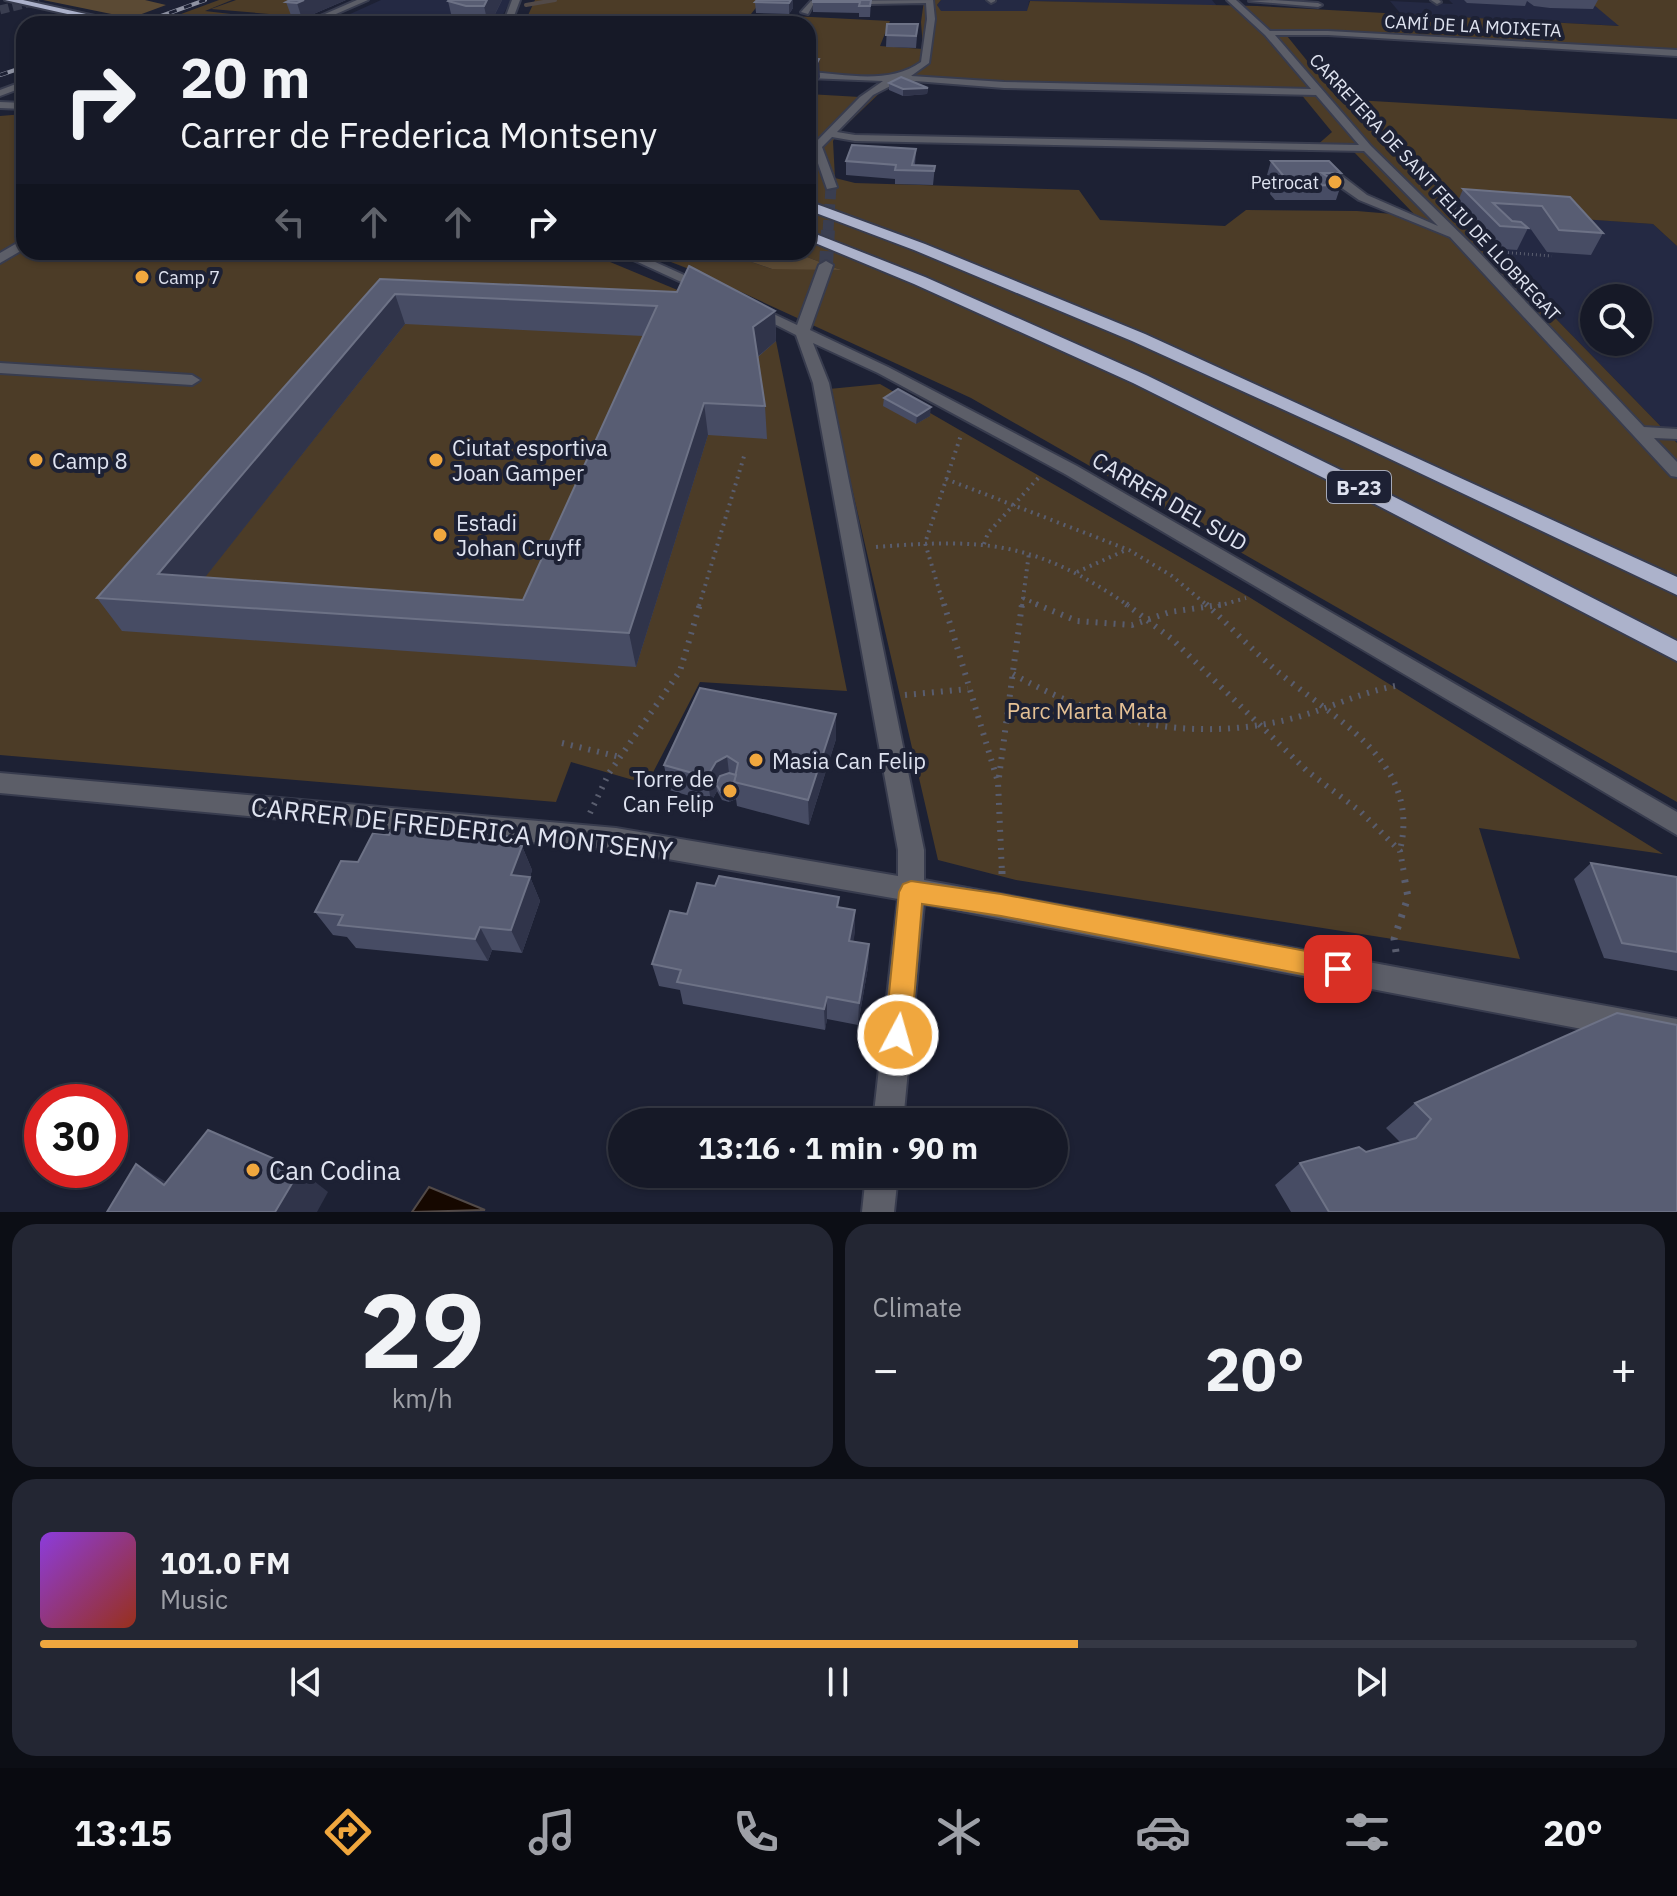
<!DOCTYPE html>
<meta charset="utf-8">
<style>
:root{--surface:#161927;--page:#232633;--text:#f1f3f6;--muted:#9ea0a7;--line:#353844;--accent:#f0a73e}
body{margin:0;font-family:"IBM Plex Sans",sans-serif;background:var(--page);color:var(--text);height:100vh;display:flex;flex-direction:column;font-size:30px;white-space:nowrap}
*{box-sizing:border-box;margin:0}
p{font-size:26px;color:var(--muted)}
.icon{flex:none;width:44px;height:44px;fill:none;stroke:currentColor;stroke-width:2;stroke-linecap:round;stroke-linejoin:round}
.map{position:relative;height:1212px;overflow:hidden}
.side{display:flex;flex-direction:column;gap:12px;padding:12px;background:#0c0e15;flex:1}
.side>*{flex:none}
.banner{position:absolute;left:16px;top:16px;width:800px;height:244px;border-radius:24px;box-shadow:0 2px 6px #0004,0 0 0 2px var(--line);background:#161927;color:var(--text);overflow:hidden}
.controls{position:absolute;left:1580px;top:284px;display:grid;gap:16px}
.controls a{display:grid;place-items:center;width:72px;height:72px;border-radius:50%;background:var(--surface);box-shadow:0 2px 6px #0004,0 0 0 2px var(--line);font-size:40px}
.speed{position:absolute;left:24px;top:1084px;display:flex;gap:16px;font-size:40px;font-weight:700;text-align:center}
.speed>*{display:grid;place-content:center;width:104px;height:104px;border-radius:50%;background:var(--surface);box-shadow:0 2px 6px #0004,0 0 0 2px var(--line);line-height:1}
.speed .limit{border:12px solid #d22;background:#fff;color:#111}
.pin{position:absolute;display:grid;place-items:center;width:68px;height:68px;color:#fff;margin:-34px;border-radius:16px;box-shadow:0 4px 12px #0006}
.me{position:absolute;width:88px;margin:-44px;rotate:6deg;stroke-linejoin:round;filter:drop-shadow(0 0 6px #0008)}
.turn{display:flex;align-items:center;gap:28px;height:168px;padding:0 32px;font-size:36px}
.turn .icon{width:104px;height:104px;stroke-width:2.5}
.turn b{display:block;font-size:56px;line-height:68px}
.lanes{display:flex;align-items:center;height:76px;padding:0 32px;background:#0003;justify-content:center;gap:40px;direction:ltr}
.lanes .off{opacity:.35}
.big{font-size:60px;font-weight:700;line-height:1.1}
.side .widget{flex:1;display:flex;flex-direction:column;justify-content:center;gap:12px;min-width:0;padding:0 28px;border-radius:24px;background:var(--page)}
.side .dial{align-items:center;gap:0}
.dial b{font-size:104px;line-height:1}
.song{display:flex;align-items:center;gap:24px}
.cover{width:96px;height:96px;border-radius:12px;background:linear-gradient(135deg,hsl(270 70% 55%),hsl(10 70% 35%))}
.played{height:8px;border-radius:4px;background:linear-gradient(90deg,var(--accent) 65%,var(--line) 65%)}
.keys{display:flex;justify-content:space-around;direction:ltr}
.heat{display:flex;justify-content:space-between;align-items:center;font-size:44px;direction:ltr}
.side .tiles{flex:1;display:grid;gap:12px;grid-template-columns:1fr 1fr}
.widget:last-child{grid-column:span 2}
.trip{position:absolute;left:608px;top:1108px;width:460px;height:80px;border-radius:40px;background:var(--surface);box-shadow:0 2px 6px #0004,0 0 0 2px var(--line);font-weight:700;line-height:80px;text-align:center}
.tabs{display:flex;height:128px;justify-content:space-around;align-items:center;background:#090a10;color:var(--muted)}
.tabs .icon{width:56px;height:56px}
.tabs .selected{color:var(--accent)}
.tabs b{font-size:36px;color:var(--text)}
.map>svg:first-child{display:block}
.built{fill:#242943;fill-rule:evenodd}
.green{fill:#4c3c27;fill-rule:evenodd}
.forest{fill:#5b4a34}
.water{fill:#160800;stroke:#524a48;stroke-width:2}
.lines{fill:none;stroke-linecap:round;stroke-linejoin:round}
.stream{stroke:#524a48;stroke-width:4}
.minor-tunnel-far2{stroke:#3a3e50;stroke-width:9;stroke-dasharray:9 4;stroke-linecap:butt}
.minor-tunnel-far1{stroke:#3a3e50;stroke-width:11;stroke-dasharray:11 5;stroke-linecap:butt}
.minor-tunnel{stroke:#3a3e50;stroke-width:14;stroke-dasharray:14 7;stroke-linecap:butt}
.minor-casing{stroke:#383c4e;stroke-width:4}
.highway-casing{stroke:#383c4e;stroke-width:4}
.path-far3{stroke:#595d6e;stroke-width:3;stroke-dasharray:1 3;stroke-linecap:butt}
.path-far2{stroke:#595d6e;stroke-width:4;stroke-dasharray:2 5;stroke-linecap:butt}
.path-far1{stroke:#595d6e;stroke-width:6;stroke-dasharray:2 7;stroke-linecap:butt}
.path{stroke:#595d6e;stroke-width:7;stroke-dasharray:3 9;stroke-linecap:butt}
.minor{fill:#5c5e68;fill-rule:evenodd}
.highway{fill:#acb2cb;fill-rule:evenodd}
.rail-casing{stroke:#8f93a3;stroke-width:4}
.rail{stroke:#1d2134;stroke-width:3;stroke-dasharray:8;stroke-linecap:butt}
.wall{fill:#474c64;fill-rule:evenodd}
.shaded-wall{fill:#30344a}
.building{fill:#585d73;stroke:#6d7286;stroke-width:2;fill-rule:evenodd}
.route{fill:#f0a73e;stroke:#9c6d28;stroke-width:2}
.poi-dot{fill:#f0a73e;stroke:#1d2134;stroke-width:3}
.labels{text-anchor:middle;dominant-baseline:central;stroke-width:8;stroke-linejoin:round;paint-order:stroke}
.far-street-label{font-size:18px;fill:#dfe3f0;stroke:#1d2134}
.far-poi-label{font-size:18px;fill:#dfe3f0;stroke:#1d2134;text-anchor:end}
.shield{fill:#1d2134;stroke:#a5a9b8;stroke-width:2}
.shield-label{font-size:20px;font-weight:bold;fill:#dfe3f0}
.poi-label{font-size:22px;fill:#dfe3f0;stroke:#1d2134;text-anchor:start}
.street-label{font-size:22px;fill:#dfe3f0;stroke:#1d2134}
.park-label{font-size:22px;fill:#e5c195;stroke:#1d2134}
.near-street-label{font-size:26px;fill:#dfe3f0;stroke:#1d2134}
.near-poi-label{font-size:26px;fill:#dfe3f0;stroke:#1d2134;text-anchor:start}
</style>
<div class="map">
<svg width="1677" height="1212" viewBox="0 0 1677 1212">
<rect width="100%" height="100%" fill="#1d2134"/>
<g class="built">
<path d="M381 0H511L498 24H328Z"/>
<path d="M941 0H1212L1217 6 1029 1 1028 11H940L937 5Z"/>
<path d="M1449 0H1588L1621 26 1401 14 1390 1 1453 4Z"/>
<path d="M1449 209 1653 224 1677 246V443ZM1594 298H1638V342H1594Z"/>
</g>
<g class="green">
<path d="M219 0H232L205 11 231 14 216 22 231 24H154Z"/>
<path d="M236 0H332L293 16 211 9Z"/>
<path d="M535 0H762L751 14 890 21 880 46 923 49 921 22 924 0H941L937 5 941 11H1027L1030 1 1257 6 1619 26 1588 0H1677V51L1316 30 1283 31 1338 99 1677 119V246L1653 224 1450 210 1677 443V802L971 398 702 274 645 252H722L772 269H838L794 252H808V94L860 97 887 78 808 73V24H524ZM913 80 1300 93 1332 132 1315 147 1320 151H1353L1416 216 1357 211 1246 210 1225 226 1100 220 1079 190 855 183 835 178 833 141 839 132 888 85Z"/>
<path d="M24 114V252H586L692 296 776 341 847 691 700 682 647 784 571 762 556 802 0 755V116Z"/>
<path d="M880 384 1249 597 1663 854 1479 828 1520 959 1016 880 938 860 829 389Z"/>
</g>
<g class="forest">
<path d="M43 0H145L166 5 131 18Z"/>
<path d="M722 252H794L841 270 772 269Z"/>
</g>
<path class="water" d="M429 1187 485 1210 412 1212Z"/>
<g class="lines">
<path class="stream" d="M526 5 555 0"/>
<path class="minor-tunnel-far2" d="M0 10 39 0"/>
<path class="minor-tunnel-far1" d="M828 231 831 187"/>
<path class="minor-tunnel" d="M826 265 828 229"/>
<defs>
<g id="minor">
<path d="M357 0H368L313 24H302Z"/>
<path d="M512 0H520L511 24H503Z"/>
<path d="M933 0 935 19 929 63 911 76 1004 82 1311 89 1265 35 1227 0H1236L1270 31H1328L1677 50V56L1328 35H1275L1371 146 1475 248 1644 427 1677 429V439L1654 438 1677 462V477L1671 476 1450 237 1359 200 1329 179 1315 164 1324 162 1367 195 1438 226 1364 151 855 141 832 137 822 147 837 187 827 189 812 146 860 97 883 81 808 78V72C845 74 889 85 921 62L927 19 926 3 813 5 808 14 801 12 811 1ZM902 80 1004 88 1316 95 1359 145 855 135 837 132 873 95Z"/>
<path d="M987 0H995V1L991 3Z"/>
<path d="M1274 0 1318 3 1322 5 1318 7 1249 1Z"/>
<path d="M1431 0H1439L1441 2 1437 4Z"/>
<path d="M24 81V87L0 96V90Z"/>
<path d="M0 102 24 103V109L0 108Z"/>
<path d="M24 239V249L0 263V253Z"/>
<path d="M616 252H633L715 289 703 292Z"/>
<path d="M826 261 833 265 810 330 888 367 1077 466 1677 812V835L1065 474 878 373 813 343 829 383 924 850V880L1677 1019V1047L924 904 903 1122H873L898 899 616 850 0 793V773L616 828 898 876V850L813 383 796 335 745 309 757 306 797 325 819 265Z"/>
<path d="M0 363 192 375 200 380 192 385 0 373Z"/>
<path d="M866 1174H898L894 1212H862Z"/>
</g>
<g id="highway">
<path d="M5 0H23L131 24H112Z"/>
<path d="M808 201 925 244 1145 334 1677 577V595L1348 439 1132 341 914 250 808 210Z"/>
<path d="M808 231 925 277 1146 375 1363 481 1677 641V661L1348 490 1133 383 914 284 808 240Z"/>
</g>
</defs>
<use href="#minor" class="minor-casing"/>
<use href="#highway" class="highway-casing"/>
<path class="path-far3" d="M1500 252 1552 256"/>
<g class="path-far2">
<path d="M946 479 1129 550 1172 576 1208 606"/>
<path d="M984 544 988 533 1040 476"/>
<path d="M876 547C987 538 1036 542 1129 606"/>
<path d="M1077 572 1126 550"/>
<path d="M1023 598 1041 606"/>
<path d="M699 606 745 453"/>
<path d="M944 606 925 543 961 435"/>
<path d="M1022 606 1029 553"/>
<path d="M1218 606 1246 598"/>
</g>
<g class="path-far1">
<path d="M944 604 998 782 1002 873"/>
<path d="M1036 604 1077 621 1132 625 1170 612 1226 604"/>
<path d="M1126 604 1172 639 1307 771 1360 811 1400 851 1404 873"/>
<path d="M1206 604C1230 626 1252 650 1277 671 1334 719 1422 762 1400 850"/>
<path d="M1013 674C1100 723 1192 743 1290 719 1326 710 1358 693 1395 686"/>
<path d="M905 695 968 689"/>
<path d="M562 743 620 757"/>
<path d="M999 777 1022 604"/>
<path d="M590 813 609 773 680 671 700 604"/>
</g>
<g class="path">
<path d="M1002 871V880"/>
<path d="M1396 952 1394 939 1408 897 1403 871"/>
</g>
<use href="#minor" class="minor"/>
<use href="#highway" class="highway"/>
<defs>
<g id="rail">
<path d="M139 24 205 0"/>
<path d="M0 75 24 67"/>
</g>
</defs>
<use href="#rail" class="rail-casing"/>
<use href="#rail" class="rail"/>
</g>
<g class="wall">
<path d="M346 0 302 19 292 18 286 2Z"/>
<path d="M449 0H502L490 24H459L453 22 448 1Z"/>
<path d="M757 0H793V8L789 14 756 13 755 2Z"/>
<path d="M813 0H871L870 17H859V13L813 12Z"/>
<path d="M1464 0H1598L1593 9 1550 8 1534 6 1527 1 1525 6 1467 3Z"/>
<path d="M887 24H918L916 48 886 47Z"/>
<path d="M808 58 820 77 812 92H808Z"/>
<path d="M889 83 928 88 927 94 903 96 889 90Z"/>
<path d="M916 149 915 165 935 166 933 185 895 184V179L846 175V161Z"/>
<path d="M1271 161 1341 173 1337 183 1341 185 1336 200H1275L1270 194 1273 183 1267 175Z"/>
<path d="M1463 189 1570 197 1603 233 1591 255 1547 252 1530 228H1528L1517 250 1489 248 1454 211Z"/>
<path d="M380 279 775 311 776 341 758 357 765 406 767 439 708 435 636 667 122 631 97 598ZM405 324 643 336 523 600 204 578Z"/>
<path d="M884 398 930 416 916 424 883 406Z"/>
<path d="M836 739 809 825 737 806 736 799 729 802 722 800 717 791 711 802 669 790 664 765Z"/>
<path d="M389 835 508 836 512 845 522 846 532 870 530 877 540 901 522 953 492 950 488 961 356 948 347 937 333 935 315 912 358 862Z"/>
<path d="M1591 863 1677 877V971L1604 958 1574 879Z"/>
<path d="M839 907 855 910 853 941 869 944 868 967 858 1025 827 1019 825 1030 683 1004 680 990 659 986 652 964 687 914Z"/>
<path d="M1415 1103 1677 1212H1291L1275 1185 1300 1163 1366 1152 1400 1142 1386 1128Z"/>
</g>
<g class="shaded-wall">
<path d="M304 0H346L302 19 297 3Z"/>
<path d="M487 0H502L490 24H488L484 6Z"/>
<path d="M791 0H793V8L789 14V3Z"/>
<path d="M819 59 820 77 812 92 811 74Z"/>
<path d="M928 88 927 94 903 96V89Z"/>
<path d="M395 294 405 324 184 604 158 574Z"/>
<path d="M775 311 776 341 756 358 753 327Z"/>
<path d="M704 403 708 435 636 667 629 633Z"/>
<path d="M931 407 930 416 916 424 917 416Z"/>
<path d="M836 714V739L809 825 808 800Z"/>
<path d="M727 756 730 781 716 784 717 791 711 802 707 777 716 762Z"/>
<path d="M735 790 736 799 729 802 728 793Z"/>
<path d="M508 836 518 857 522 846 532 870 530 877 540 901 522 953 511 930V875L505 844Z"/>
<path d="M855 910V933L849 963V941Z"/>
<path d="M480 927 492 950 488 961 475 939Z"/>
<path d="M869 944 868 967 858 1025 859 1003Z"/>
<path d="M827 997V1019L825 1030 824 1009Z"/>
<path d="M136 1164 173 1186 164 1185Z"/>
<path d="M300 1170 328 1192 317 1212H275Z"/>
</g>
<g class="building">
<path d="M290 0H304L297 3 286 2Z"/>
<path d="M449 0H487L484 6H466L448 1Z"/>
<path d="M757 0H791L789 3 755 2Z"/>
<path d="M813 0H871L870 6H859L860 2H813Z"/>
<path d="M887 24H918L916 36 886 35Z"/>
<path d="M808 58 819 59 811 74H808Z"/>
<path d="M901 77 928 88 903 89 889 83Z"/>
<path d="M852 145 916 149 912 165 935 166 934 171 895 170 896 165 846 161Z"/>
<path d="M1271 161H1329L1341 173H1322L1341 185 1279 186 1274 180H1287Z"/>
<path d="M1463 189 1570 197 1603 233 1559 230 1542 206 1493 203 1512 221 1521 222 1528 228 1500 226Z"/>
<path d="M689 266 775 311 753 327 765 406 704 403 629 633 97 598 380 279 677 292ZM395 294 657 306 523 600 158 574Z"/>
<path d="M898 389 931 407 917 416 884 398Z"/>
<path d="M700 688 836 714 808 800 734 782 738 763 727 756 716 762 707 777 664 765Z"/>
<path d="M729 773 736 775 734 782 735 790 728 793 721 792 716 784 720 776Z"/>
<path d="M394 825 508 836 505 844 522 846 511 875 530 877 511 930 480 927 475 939 338 925 343 915 315 912 341 861 358 862 373 833 389 835Z"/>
<path d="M1591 863 1677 877V952L1622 943Z"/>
<path d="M719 876 839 897 837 907 855 910 849 941 869 944 859 1003 827 997 824 1009 677 982 681 970 652 964 670 911 687 914 697 883 715 886Z"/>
<path d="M1617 1013 1677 1025V1212H1329L1300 1163 1359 1147 1366 1152 1416 1138 1431 1119 1415 1103Z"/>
<path d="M208 1130 300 1170 275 1212H107L136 1164 164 1185Z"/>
</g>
<path class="route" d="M911 881 1001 894 1338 957 1347 960 1351 969 1347 978 1338 981 1001 916 922 904 911 1035 907 1044 898 1048 889 1044 885 1035 899 892 903 884Z"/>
<g class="poi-dot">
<circle cx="1335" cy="182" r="8"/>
<circle cx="142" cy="277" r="8"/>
<circle cx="36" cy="460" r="8"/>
<circle cx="436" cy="460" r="8"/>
<circle cx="440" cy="535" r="8"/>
<circle cx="756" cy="760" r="8"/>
<circle cx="730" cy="791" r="8"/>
<circle cx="253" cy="1170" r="8"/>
</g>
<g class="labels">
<g class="far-street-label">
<text transform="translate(1473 26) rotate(3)">CAMÍ DE LA MOIXETA</text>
<text transform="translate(1435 187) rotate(47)">CARRETERA DE SANT FELIU DE LLOBREGAT</text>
</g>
<g class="far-poi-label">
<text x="1319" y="182">Petrocat</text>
<text x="158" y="277" text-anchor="start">Camp 7</text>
</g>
<rect class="shield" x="1327" y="471" width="64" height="32" rx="6"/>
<g class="shield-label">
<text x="1359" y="487">B-23</text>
</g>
<g class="poi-label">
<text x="452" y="447">Ciutat esportiva<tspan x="452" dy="25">Joan Gamper</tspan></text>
<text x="52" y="460">Camp 8</text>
<text x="456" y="522">Estadi<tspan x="456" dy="25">Johan Cruyff</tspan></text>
<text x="772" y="760">Masia Can Felip</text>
<text x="714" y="778" text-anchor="end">Torre de<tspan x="714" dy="25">Can Felip</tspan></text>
</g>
<g class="street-label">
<text transform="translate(1170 501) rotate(30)">CARRER DEL SUD</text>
</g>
<g class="park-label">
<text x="1087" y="710">Parc Marta Mata</text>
</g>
<g class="near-street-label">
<text transform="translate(462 828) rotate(6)">CARRER DE FREDERICA MONTSENY</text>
</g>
<g class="near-poi-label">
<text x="269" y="1170">Can Codina</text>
</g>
</g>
</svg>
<div class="controls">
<a><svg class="icon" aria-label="search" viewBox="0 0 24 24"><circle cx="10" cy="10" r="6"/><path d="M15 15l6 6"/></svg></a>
</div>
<div class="speed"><div class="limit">30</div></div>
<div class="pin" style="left:1338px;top:969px;background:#d93025"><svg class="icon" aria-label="arrive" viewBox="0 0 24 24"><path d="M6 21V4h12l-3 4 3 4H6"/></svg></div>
<svg class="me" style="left:898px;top:1035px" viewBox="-20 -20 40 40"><circle r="17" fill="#f0a73e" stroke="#fff" stroke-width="3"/><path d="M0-11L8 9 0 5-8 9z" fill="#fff"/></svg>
<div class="trip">13:16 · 1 min · 90 m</div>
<div class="banner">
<div class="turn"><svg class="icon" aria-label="right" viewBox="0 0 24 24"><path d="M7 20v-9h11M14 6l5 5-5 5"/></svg><div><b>20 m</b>Carrer de Frederica Montseny</div></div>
<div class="lanes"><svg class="icon off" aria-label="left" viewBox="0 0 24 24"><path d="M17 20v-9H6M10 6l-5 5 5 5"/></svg><svg class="icon off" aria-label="ahead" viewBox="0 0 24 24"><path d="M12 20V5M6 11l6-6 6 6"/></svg><svg class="icon off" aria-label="ahead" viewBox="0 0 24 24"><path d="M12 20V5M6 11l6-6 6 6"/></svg><svg class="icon" aria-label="right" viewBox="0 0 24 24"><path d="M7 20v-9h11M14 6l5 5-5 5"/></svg></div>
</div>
</div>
<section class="side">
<div class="tiles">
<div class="widget dial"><b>29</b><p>km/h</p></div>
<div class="widget"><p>Climate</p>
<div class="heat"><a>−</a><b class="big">20°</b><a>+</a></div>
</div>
<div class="widget">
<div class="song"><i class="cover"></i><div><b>101.0 FM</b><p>Music</p></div></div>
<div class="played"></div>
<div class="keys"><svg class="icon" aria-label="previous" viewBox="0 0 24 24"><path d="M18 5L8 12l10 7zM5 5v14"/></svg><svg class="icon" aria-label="pause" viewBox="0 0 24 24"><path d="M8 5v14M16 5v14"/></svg><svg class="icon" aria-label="next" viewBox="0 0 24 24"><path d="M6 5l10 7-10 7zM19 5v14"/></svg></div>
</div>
</div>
</section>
<nav class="tabs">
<b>13:15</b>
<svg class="icon selected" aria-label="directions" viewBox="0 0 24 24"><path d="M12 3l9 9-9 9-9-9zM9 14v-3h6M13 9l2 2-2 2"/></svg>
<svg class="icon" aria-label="music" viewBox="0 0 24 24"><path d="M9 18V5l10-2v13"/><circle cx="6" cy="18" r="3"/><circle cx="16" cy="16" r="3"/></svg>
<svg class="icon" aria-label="phone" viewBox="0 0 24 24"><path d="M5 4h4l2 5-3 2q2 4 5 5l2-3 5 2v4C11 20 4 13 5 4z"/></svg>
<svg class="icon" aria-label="climate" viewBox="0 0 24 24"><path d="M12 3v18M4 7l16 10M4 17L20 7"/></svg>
<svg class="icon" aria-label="car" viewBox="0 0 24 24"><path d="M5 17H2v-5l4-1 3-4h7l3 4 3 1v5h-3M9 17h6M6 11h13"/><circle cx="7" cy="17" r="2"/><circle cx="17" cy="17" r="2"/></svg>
<svg class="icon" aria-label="filters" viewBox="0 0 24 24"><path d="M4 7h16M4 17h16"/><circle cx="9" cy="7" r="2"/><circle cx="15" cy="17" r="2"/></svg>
<b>20°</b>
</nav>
